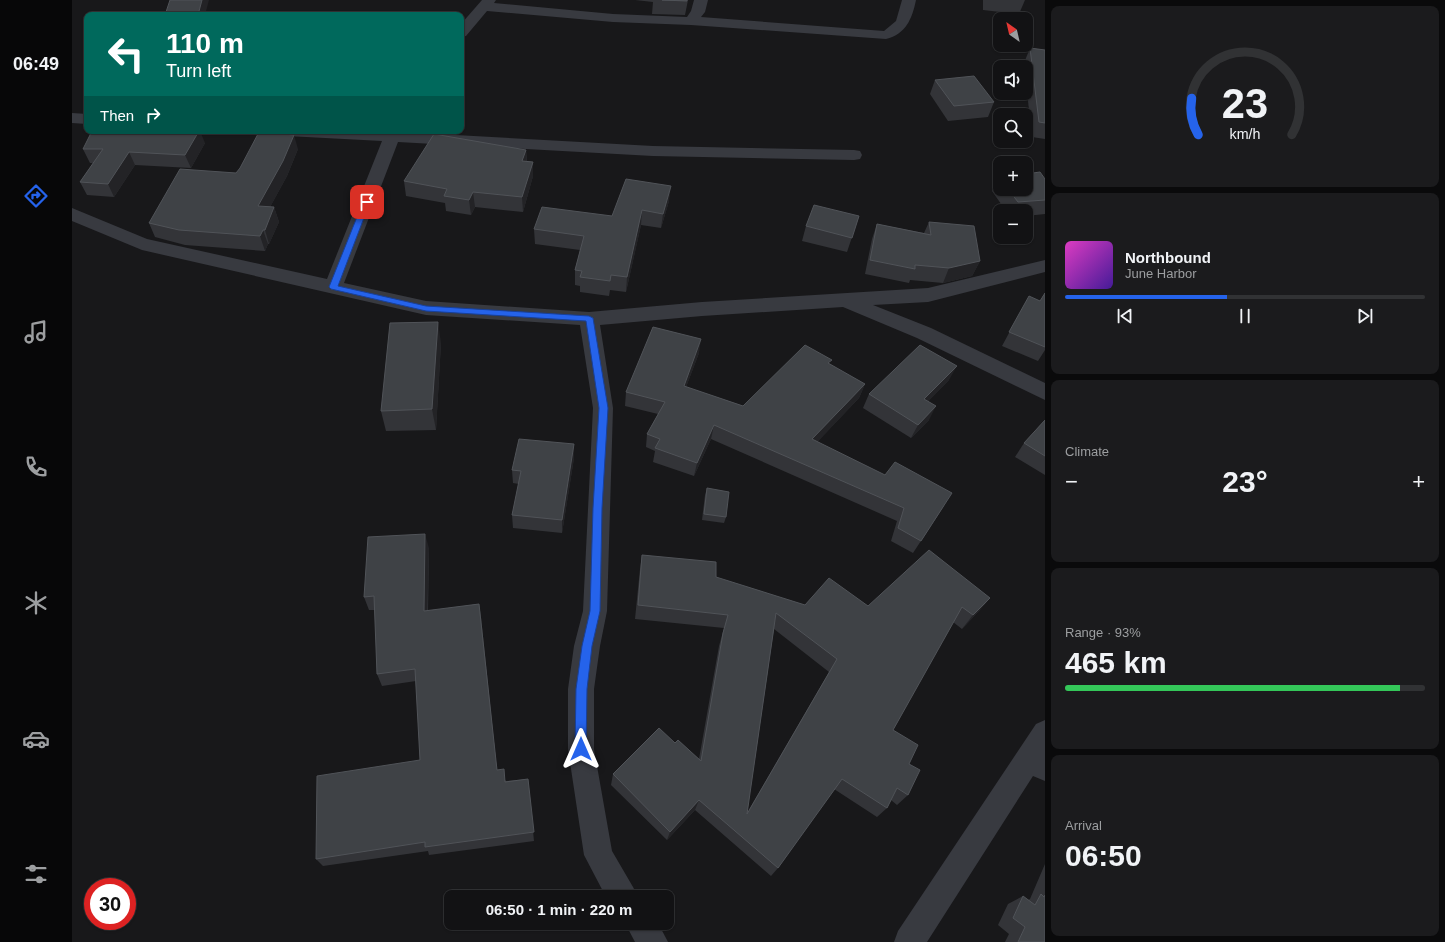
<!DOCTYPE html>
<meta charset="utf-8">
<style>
:root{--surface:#121214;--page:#1b1b1d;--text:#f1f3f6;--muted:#9c9ea0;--line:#313234;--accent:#2563eb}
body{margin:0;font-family:Helvetica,sans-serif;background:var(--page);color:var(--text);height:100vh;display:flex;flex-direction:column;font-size:15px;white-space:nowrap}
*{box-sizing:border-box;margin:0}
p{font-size:13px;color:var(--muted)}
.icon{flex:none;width:22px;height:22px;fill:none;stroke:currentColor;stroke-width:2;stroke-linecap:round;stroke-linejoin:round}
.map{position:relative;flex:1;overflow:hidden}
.panel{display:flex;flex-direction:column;gap:6px;padding:6px;background:#0a0a0b;width:400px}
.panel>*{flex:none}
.top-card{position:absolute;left:12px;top:12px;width:380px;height:122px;border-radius:8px;box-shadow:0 1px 3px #0004,0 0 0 1px var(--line);background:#00695c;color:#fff;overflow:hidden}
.needle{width:26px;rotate:326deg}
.fabs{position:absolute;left:921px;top:12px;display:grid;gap:8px}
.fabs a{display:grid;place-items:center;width:40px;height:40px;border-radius:8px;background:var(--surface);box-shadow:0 1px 3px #0004,0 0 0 1px var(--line);font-size:20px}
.speed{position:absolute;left:12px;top:878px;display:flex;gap:8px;font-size:20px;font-weight:700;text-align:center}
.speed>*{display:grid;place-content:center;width:52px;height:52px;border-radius:50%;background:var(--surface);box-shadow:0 1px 3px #0004,0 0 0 1px var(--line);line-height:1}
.speed .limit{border:6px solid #d22;background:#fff;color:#111}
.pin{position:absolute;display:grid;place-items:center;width:34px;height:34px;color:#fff;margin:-17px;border-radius:8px;box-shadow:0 2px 6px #0006}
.me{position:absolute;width:44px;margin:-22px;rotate:0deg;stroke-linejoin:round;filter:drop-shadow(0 0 3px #0008)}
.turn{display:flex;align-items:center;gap:14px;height:84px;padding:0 16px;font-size:18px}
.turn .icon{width:52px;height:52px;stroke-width:2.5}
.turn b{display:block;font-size:28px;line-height:34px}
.then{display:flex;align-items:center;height:38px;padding:0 16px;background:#0003;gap:8px;font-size:15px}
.big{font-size:30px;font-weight:800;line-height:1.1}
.panel .widget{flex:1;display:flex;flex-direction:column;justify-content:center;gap:6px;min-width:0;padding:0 14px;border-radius:8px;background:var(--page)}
.panel .dial{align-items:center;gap:0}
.dial svg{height:104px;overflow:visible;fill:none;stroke:var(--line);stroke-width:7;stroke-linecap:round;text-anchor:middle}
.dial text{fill:var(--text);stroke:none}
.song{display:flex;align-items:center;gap:12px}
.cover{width:48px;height:48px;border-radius:6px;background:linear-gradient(135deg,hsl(310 70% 55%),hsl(260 70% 35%))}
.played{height:4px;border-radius:2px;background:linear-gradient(90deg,var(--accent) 45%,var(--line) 45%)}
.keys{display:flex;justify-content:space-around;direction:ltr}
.heat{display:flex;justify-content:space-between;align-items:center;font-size:22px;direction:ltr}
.charge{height:6px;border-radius:3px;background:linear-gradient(90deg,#34c759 93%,var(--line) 0)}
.trip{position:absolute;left:372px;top:890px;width:230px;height:40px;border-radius:8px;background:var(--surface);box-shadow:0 1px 3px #0004,0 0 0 1px var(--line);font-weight:800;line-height:40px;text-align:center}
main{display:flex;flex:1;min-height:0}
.dock{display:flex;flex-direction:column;width:72px;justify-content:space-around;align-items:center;background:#070708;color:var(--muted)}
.dock .icon{width:28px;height:28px}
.dock .active{color:var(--accent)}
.dock b{font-size:18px;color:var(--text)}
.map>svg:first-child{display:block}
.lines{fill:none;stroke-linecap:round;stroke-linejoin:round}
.minor{fill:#383a40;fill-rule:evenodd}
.wall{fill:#333438;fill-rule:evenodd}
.shaded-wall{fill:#232326}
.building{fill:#3f4246;stroke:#505358;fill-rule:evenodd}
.route{fill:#2563eb;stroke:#184099}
</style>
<main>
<nav class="dock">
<b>06:49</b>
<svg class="icon active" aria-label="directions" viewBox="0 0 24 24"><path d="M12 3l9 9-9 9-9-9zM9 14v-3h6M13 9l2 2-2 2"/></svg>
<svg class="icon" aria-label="music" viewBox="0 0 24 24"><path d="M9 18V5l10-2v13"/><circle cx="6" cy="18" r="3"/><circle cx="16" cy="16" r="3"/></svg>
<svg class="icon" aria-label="phone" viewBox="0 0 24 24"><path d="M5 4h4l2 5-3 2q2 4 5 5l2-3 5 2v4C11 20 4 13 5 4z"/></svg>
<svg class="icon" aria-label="climate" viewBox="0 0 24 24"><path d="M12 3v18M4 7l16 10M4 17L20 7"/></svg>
<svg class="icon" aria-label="car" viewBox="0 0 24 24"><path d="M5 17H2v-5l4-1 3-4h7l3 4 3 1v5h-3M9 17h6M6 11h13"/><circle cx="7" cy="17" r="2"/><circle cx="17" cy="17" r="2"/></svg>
<svg class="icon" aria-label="filters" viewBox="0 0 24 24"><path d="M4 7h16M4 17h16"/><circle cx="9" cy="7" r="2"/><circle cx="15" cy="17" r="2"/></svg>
</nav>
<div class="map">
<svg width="973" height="942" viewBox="0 0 973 942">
<rect width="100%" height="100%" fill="#18181a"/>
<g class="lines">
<g class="minor">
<path d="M410 0H424L422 3 541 14 615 17 619 11 622 0H636L633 12 629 17 812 31 824 21 830 0H844C840 19 834 34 814 39L619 25 541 22 415 11 394 36 389 37V24Z"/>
<path d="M0 113 15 114V124L0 123Z"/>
<path d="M207 131H330L329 132 581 146 782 150 788 151 790 155 788 159 782 160 581 156 326 142 272 283 354 301 517 312 630 302 856 288 973 260V272L856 302 801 305 859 328 973 383V400L845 338 771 307 630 316 528 325 541 408 535 611 528 646 522 689V749L540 851 561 887 566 897H534L512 855 496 749V689L502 646 511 611 521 408 508 325 354 315 70 250 0 221V208L75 239 255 279 310 141 215 136 209 134Z"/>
<path d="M973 720V781L961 776 855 942H822L826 931 964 724Z"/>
<path d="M553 923H586L596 942H563Z"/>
</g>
</g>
<g class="wall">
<path d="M563 0H616L613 15 580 14 581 2Z"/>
<path d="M911 0H953L947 14 911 10Z"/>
<path d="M958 48 973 50V139L960 137 954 83V67H952V63Z"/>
<path d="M863 80 922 102 916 117 876 121 858 94Z"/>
<path d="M133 143 119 168 63 165 42 197 15 195 8 182 21 163H18L11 149Z"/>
<path d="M226 149 215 176 198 207H202L207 222 197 244H196L193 251 113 245 83 237 77 223Z"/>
<path d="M454 150 455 161 461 162V176L451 212 403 207 399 215 374 211 373 203 334 196 332 181Z"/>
<path d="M927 176H928V189H954L973 179V214L954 216V211H934L920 191Z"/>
<path d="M597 201 589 228 569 225 554 292 538 290 537 296 508 292V286L503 285V270L508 250 463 244 462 229 540 216Z"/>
<path d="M787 216 775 252 730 241 734 226Z"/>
<path d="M857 222 908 261 900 276 871 283 838 280 837 283 793 274 800 239 805 224 852 233Z"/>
<path d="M973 293V350L966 361 930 346 957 296 968 301Z"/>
<path d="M369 343 364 430 314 431 309 411Z"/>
<path d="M627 353 614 387 671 406 758 365 793 384 787 398 745 442 872 506 841 553 819 541 825 521 639 439 622 476 581 462 583 451 574 447 575 434 586 414 553 406 554 392Z"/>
<path d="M877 380 856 401 857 420 839 438 791 408 797 394Z"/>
<path d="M973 420V475L943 457 952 443Z"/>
<path d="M502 444V458L490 533 441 528 440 515 447 484 441 483 440 470Z"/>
<path d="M635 488 654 517 652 523 630 520 633 495Z"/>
<path d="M357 548 356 611 407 604 409 617 425 770 434 781 456 779 462 841 357 855 356 851 251 866 244 859 348 760 344 681 310 686 305 674 303 610H297L292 597Z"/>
<path d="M570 555 733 605 796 606 918 598 907 611 890 629 881 622 821 730 837 764 836 795 825 805 819 800 815 808 805 817 762 789 706 868 699 876 623 810 595 840 539 785 541 774 603 743 627 759 647 646 652 628 563 619 568 569ZM702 629 757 672 675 813Z"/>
<path d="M973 864V942H933L937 934 926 925 936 904 951 896 956 900 958 899Z"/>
</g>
<g class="shaded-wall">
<path d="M130 0H137L133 15H126Z"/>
<path d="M127 131H128L133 143 119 168 113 155Z"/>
<path d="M222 135 226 149 215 176 191 220 186 206Z"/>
<path d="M454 150 455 165 450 161Z"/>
<path d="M57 152 63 165 42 197 36 184Z"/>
<path d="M461 162V176L451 212 450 197Z"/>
<path d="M599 186 597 201 589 228 591 214Z"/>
<path d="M401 192 403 207 399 215 397 200Z"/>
<path d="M202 207 207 222 197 244 193 230Z"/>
<path d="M570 210 569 225 554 292 555 277Z"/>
<path d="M191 230 196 244 193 251 188 236Z"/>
<path d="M908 261 900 276 871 283 877 268Z"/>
<path d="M366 322 369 343 364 430 360 409Z"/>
<path d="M629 339 627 353 609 400 612 386Z"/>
<path d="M885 366 877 380 845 413 852 399Z"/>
<path d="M793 384 787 398 735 453 740 439Z"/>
<path d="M864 406 857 420 839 438 846 425Z"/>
<path d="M642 425 639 439 622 476 625 463Z"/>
<path d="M502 444V458L490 533V520Z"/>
<path d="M353 534 357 548 355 624 352 611Z"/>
<path d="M918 598 907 611 890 629 901 615Z"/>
<path d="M407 604 409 617 426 780 425 770Z"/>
<path d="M627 800 623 810 595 840 598 832Z"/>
</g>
<g class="building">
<path d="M98 0H130L126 15H93Z"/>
<path d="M590 0H615V1Z"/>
<path d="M958 48 973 50V123L967 122Z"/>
<path d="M902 76 922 102 882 106 863 80Z"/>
<path d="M20 131H127L113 155 57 152 36 184 8 182 31 149H11Z"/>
<path d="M187 132 222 135 211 161 186 206 202 207 193 230H191L188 236 107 230 77 223 108 169 164 173 168 168Z"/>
<path d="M362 134 454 150 450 161 461 162 450 197 401 192 397 200 372 196 375 189 332 181Z"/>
<path d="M968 172 973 179V200L946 202 936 189H954V174Z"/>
<path d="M554 179 599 186 591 214 570 210 555 277 539 275 538 281 508 277 510 271 503 270 512 236 462 229 470 207 540 216Z"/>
<path d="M742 205 787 216 780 238 734 226Z"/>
<path d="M857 222 902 226 908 261 877 268 843 265V269L798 260 805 224 859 235Z"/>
<path d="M973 293V347L937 332 957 296 968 301Z"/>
<path d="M366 322 360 409 309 411 318 323Z"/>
<path d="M581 327 629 339 612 386 671 406 733 345 760 360 756 363 793 384 740 439 813 475 823 462 880 493 849 541 826 528 832 508 642 425 625 463 583 448 588 439 575 434 593 402 554 392Z"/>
<path d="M848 345 885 366 852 399 864 406 846 425 797 394Z"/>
<path d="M973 420V456L952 443Z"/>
<path d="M447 439 502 444 490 520 440 515 449 471 440 470Z"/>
<path d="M635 488 657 492 654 517 632 514Z"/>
<path d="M353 534 352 611 407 604 425 770 432 769 433 782 456 779 462 832 353 847V842L244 859 245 776 348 760 343 669 305 674 302 596 292 597 296 537Z"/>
<path d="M857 550 918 598 901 615 890 607 821 730 846 745 837 764 848 770 836 795 825 788 815 808 770 779 706 868 627 800 598 832 541 774 587 728 603 743 606 740 629 761 651 633 656 615 566 605 570 555 644 562V577L733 605 757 578 796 606ZM704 613 765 659 675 814Z"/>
<path d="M969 894 972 897 973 895V942H946L953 927 941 918 951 896 963 905Z"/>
</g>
<path class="route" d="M295 199 298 202 266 286 354 306 517 316 521 318 536 408 530 508 528 611 520 646 515 689 514 749 513 753 509 754 505 753 503 749 504 689 510 646 518 611 521 508 527 408 514 321 354 311 259 289 257 287 291 202Z"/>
</svg>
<div class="fabs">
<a><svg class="needle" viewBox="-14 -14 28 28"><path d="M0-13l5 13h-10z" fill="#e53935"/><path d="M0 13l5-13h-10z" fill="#9c9ea0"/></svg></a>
<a><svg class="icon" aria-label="sound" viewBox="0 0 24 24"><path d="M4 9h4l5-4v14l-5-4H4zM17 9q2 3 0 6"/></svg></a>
<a><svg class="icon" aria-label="search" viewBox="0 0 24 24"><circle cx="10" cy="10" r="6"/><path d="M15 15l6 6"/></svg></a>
<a>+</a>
<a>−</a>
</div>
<div class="speed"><div class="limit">30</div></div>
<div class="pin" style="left:295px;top:202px;background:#d93025"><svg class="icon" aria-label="arrive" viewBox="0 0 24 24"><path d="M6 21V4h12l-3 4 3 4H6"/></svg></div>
<svg class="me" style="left:509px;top:749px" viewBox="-20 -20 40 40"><path d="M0-17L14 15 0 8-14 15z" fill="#2563eb" stroke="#fff" stroke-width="4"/></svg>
<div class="trip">06:50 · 1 min · 220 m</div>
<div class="top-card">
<div class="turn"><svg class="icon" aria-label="left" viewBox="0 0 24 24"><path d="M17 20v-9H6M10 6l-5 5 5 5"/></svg><div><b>110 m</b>Turn left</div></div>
<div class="then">Then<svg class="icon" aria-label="right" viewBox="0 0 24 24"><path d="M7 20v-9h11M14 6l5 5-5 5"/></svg></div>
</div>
</div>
<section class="panel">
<div class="widget dial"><svg viewBox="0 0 100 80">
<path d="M14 69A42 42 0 1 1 86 69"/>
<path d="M14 69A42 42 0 0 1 9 41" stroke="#2563eb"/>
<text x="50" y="56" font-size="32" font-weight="700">23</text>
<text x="50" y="72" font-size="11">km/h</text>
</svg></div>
<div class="widget">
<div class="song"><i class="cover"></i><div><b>Northbound</b><p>June Harbor</p></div></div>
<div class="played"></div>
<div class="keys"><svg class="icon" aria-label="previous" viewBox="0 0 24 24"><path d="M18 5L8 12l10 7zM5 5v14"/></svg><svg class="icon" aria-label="pause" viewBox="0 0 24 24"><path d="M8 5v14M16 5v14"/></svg><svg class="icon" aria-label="next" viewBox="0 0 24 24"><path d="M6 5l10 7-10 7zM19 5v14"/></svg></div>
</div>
<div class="widget"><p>Climate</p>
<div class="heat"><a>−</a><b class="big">23°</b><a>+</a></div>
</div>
<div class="widget"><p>Range · 93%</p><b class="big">465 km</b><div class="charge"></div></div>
<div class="widget"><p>Arrival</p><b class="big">06:50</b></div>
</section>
</main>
